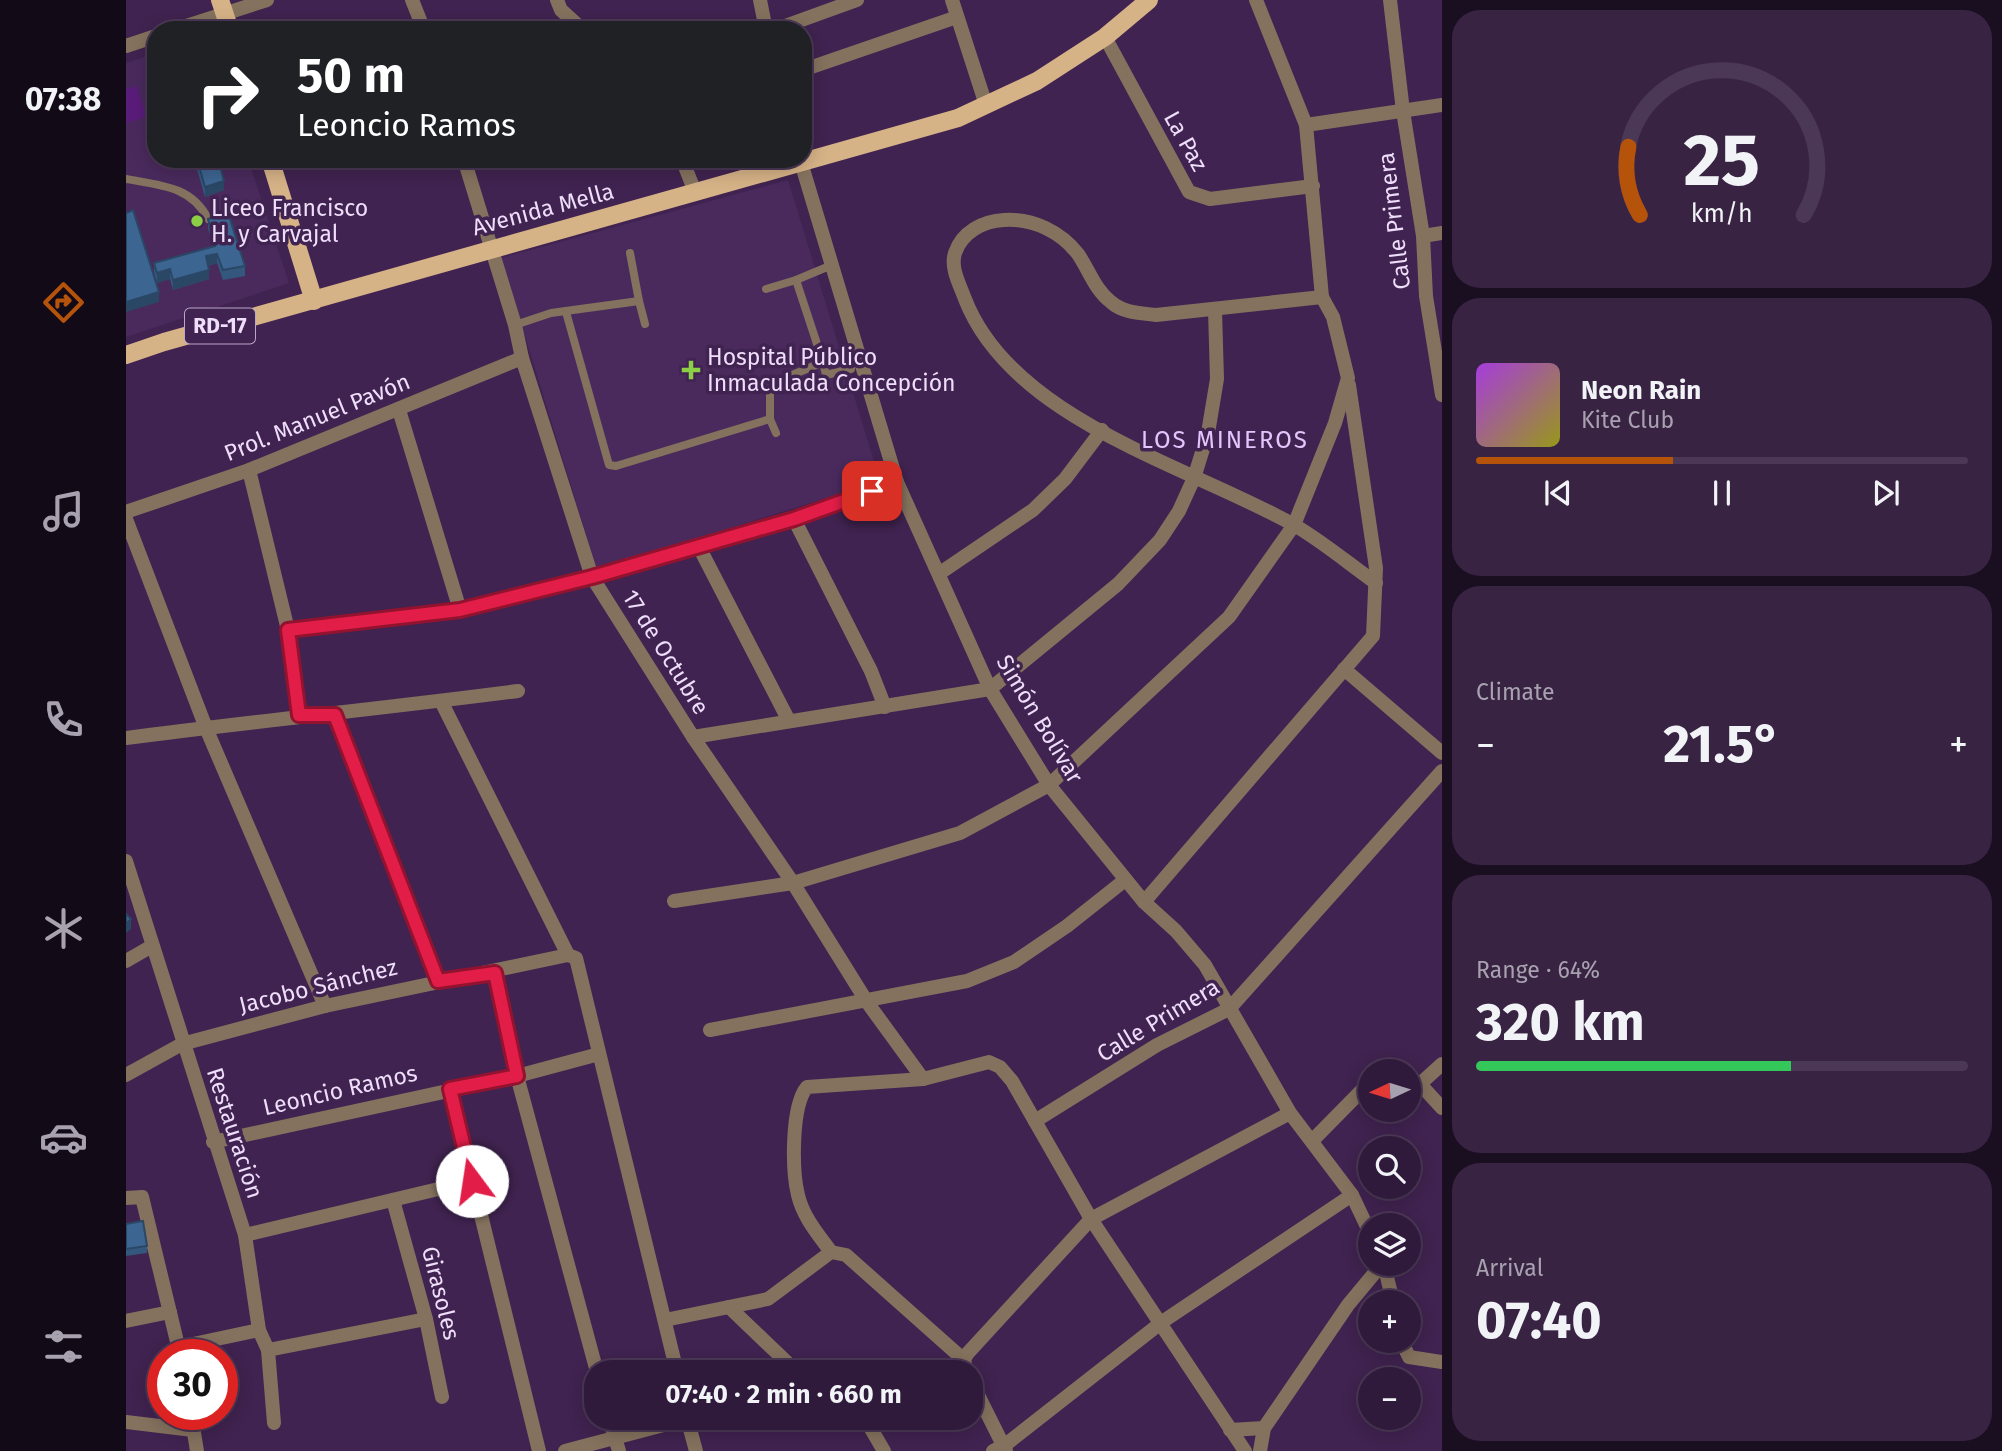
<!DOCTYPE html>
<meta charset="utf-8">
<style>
:root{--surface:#301a3c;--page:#382343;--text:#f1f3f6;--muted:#a8a1af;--line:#4b3856;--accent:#b45309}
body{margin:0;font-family:"Fira Sans",sans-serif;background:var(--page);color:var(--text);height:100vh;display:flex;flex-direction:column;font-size:26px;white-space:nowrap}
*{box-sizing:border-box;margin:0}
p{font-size:23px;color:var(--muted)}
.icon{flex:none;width:38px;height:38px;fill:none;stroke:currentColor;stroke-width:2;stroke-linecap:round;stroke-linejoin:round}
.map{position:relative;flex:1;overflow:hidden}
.panel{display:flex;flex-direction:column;gap:10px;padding:10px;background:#1a0e21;width:560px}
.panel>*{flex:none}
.hud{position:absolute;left:21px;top:21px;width:665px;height:147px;border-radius:28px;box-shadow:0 4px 18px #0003,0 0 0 2px var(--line);background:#202124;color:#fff;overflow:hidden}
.needle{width:46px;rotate:266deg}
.controls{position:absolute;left:1232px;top:1059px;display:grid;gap:14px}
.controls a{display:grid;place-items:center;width:63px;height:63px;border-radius:50%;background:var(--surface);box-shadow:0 4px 18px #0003,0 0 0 2px var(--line);font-size:35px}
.speed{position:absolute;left:21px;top:1339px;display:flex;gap:14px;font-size:35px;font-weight:700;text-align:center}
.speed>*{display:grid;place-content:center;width:91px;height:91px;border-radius:50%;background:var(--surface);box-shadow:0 4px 18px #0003,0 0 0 2px var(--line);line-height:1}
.speed .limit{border:10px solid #d22;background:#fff;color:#111}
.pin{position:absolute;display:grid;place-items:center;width:60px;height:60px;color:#fff;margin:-30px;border-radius:14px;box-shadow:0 4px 10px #0006}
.me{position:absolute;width:77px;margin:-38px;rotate:346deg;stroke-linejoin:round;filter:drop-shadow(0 0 5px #0008)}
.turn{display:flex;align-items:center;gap:24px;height:147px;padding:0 35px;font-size:32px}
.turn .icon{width:91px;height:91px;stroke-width:2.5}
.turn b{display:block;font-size:49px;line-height:60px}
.big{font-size:52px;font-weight:700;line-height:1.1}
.panel .tile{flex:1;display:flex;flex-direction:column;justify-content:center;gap:10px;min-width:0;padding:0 24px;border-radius:28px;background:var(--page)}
.panel .dial{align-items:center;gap:0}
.dial svg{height:182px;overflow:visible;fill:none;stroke:var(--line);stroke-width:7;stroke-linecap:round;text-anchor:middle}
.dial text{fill:var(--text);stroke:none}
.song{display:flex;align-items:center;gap:21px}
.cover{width:84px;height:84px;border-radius:10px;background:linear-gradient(135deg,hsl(280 70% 55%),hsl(60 70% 35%))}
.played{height:7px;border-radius:4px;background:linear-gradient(90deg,var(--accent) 40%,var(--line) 40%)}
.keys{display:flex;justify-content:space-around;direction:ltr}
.heat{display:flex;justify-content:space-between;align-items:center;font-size:38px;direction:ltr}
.charge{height:10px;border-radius:5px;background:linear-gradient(90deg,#34c759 64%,var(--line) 0)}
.trip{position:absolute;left:458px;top:1360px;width:399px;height:70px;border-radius:28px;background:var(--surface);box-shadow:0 4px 18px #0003,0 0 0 2px var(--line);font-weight:700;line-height:70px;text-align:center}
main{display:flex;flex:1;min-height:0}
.dock{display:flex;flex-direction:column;width:126px;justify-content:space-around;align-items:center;background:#130a18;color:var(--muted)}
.dock .icon{width:49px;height:49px}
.dock .on{color:var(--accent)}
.dock b{font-size:32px;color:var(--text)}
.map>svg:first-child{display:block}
.built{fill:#4a2a5d}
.green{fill:#5a1c7a}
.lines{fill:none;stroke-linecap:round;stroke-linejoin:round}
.lane{stroke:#84725e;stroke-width:8}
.street{stroke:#84725e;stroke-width:14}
.primary{stroke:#d6b287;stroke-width:18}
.wall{fill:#34577d}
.shaded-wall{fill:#2b4766}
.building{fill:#3d6591;stroke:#2b4766;stroke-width:2}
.route-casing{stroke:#92132f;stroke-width:18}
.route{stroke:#e11d48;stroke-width:12}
.poi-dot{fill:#8cce45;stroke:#402350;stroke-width:2.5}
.labels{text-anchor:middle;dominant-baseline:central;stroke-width:7;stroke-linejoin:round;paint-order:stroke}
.shield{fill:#402350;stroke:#baa6c7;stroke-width:2}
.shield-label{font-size:21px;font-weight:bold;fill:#eedefa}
.street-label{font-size:23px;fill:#eedefa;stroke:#402350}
.poi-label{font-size:23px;fill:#eedefa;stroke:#402350;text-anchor:start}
.neighbourhood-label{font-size:24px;letter-spacing:2px;fill:#e5c3fb;stroke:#402350}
</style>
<main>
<nav class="dock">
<b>07:38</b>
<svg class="icon on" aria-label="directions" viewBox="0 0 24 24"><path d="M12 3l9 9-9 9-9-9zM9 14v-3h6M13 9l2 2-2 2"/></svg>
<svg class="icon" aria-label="music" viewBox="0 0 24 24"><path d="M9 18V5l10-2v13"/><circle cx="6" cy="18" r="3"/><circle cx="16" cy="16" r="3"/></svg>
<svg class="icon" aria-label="phone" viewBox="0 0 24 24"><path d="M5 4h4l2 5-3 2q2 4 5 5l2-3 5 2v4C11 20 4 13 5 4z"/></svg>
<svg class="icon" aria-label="climate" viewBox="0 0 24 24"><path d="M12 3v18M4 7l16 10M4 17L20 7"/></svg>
<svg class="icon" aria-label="car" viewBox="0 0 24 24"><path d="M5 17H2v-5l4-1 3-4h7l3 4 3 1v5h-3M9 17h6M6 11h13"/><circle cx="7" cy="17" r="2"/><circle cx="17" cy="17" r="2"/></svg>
<svg class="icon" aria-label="filters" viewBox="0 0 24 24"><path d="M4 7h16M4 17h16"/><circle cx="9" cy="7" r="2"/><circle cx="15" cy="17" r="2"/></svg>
</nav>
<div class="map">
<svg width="1316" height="1451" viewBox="0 0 1316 1451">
<rect width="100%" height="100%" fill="#402350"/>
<g class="built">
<path d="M30 53V159H122L163 283 0 337V63Z"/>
<path d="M662 180 754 481 471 570 375 258Z"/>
</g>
<path class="green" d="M11 86 20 117 0 123V89Z"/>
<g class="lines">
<g class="lane">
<path d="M0 179C33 185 66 186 82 219"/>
<path d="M504 253 513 301"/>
<path d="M640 289 670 280"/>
<path d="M440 312 483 465 490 466 644 419V388L652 381 697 362 670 280 706 265"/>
<path d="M389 325 425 313 513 301 519 324"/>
<path d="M697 362 700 375 725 369"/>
<path d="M644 419 650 433"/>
</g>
<g class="street">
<path d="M286 0 298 30"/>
<path d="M431 0 435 10 457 30"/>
<path d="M634 0 640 30"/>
<path d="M826 0 860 105"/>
<path d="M1264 0 1277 111 1297 236 1300 296 1316 395"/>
<path d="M48 30 141 0"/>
<path d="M648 30 731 0"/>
<path d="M979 37 1063 192 1084 199 1187 186"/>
<path d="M0 46 30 36"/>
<path d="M677 70 831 17"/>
<path d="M1180 125 1316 105"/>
<path d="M338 159 389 325 396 358 466 577 567 737 667 883 741 1002 797 1079"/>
<path d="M556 159 569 192"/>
<path d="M674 159 771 482 864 689 923 785 1018 902 1050 931 1079 965 1164 1113 1226 1195 1244 1233"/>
<path d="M1297 236 1316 233"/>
<path d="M1196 297 1030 315C1015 313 997 313 985 302 969 290 963 270 952 254 935 232 907 218 878 220 857 221 836 232 829 253 824 268 834 285 839 299 886 420 1063 466 1168 525 1196 541 1223 564 1250 583"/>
<path d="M273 410 334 610"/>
<path d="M123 470 162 630 173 715"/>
<path d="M0 512 123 470 396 358"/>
<path d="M0 519 80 728 199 1006"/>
<path d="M668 519 745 671 759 707"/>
<path d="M572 545 663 721"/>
<path d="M814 573 907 510 939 479 976 430"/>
<path d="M162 630 334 610 466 577 668 519 771 482"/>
<path d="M1218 669 1316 753"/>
<path d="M315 701 442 955 450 958 551 1372"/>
<path d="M209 715 312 981"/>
<path d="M567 737 864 689 992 584 1034 540 1053 511 1068 478 1082 433 1091 379 1089 310"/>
<path d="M0 738C131 721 261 708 392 691"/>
<path d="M0 861 119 1235 133 1330 142 1350 148 1423"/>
<path d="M548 901 667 883 834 833 923 785 1103 617 1168 525 1209 423 1222 378 1207 317 1196 297 1180 125 1130 0"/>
<path d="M1018 902 1247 636 1250 568 1223 385"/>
<path d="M0 961 26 946"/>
<path d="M369 973 391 1076 471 1372"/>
<path d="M584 1030 841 981 888 962 941 926 999 880"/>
<path d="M1258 1071H1269"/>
<path d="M0 1075 56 1044 199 1006 442 955"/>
<path d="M1283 1077 1294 1084 1316 1108"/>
<path d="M1294 1084 1316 1064"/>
<path d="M324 1089 413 1451"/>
<path d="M909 1121 1031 1045 1103 1009 1316 771"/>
<path d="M1187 1140 1244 1082"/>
<path d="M87 1142 391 1076 473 1054"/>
<path d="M0 1198 16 1197 54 1354"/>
<path d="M267 1200 300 1319 316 1397"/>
<path d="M119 1235 346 1181"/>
<path d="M705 1252C692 1234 677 1217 672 1195 666 1171 665 1106 681 1087L797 1079 863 1062 874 1067 886 1081 965 1219 1119 1451"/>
<path d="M1258 1264 1267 1302"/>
<path d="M603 1307 671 1372"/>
<path d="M539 1320 642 1299 705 1252 720 1255 838 1360"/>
<path d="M0 1321 44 1312"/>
<path d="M1275 1340 1283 1357 1316 1362"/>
<path d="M53 1347 133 1330"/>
<path d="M142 1350 300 1319"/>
<path d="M841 1372 838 1360 841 1354 965 1219 1164 1113"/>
<path d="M845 1381 880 1451"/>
<path d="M65 1414 71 1451"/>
<path d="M483 1418 493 1451"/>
<path d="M561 1418 570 1451"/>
<path d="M730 1418 744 1427 758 1451"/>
<path d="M0 1422 67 1430"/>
<path d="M1104 1430 1138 1428"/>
<path d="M439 1451 564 1418"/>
<path d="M867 1451 879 1445 1036 1322 1226 1195"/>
<path d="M1134 1451 1138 1428 1222 1305 1256 1264"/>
</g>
<g class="primary">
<path d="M94 0 104 30"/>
<path d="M144 159 188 301"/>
<path d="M0 355 38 342 832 118 911 81 979 37 1023 0"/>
</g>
</g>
<g class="wall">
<path d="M68 159H92L98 190 79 197Z"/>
<path d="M82 219 119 266V276L97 280 91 263 82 266 83 279 47 290 44 279 31 283 28 272V263L87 247 82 228Z"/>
<path d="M0 1224 21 1246V1253L0 1256Z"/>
</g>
<g class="shaded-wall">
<path d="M98 181V190L79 197V187Z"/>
<path d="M91 254V263L80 266V256Z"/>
<path d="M44 269V279L31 283V273Z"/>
<path d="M83 270V279L47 290V280Z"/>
<path d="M33 292V302L0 312V302Z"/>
<path d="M5 919V929L0 933V924Z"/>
</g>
<g class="building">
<path d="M71 159H92L98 181 79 187Z"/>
<path d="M7 210 33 292 0 302V213Z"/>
<path d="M102 213 119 266 97 270 91 254 80 256 83 270 47 280 44 269 31 273 28 263 89 246 82 219Z"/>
<path d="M0 914 5 919 0 924Z"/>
<path d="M17 1221 21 1246 0 1249V1224Z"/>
</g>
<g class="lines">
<defs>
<path id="route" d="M346 1181 324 1089 391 1076 369 973 312 981 209 715H173L162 630 334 610 466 577 668 519 746 491"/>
</defs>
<use href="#route" class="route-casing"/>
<use href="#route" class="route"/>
</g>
<g class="poi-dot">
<circle cx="71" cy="221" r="7"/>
<path d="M561.5 359.5h7v7h7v7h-7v7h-7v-7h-7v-7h7z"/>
</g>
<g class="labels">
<rect class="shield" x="59" y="308.5" width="70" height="35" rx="5"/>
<g class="shield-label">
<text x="94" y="326">RD-17</text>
</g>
<g class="street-label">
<text transform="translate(1060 141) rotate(61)">La Paz</text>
<text transform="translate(417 209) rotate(-15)">Avenida Mella</text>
<text transform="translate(1268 221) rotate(-97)">Calle Primera</text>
<text transform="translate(191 417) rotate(-22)">Prol. Manuel Pavón</text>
<text transform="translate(540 652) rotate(58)">17 de Octubre</text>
<text transform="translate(914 719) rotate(59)">Simón Bolívar</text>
<text transform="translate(192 986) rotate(-14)">Jacobo Sánchez</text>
<text transform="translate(1032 1020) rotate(-31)">Calle Primera</text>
<text transform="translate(214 1090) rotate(-13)">Leoncio Ramos</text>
<text transform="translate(109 1133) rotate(72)">Restauración</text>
<text transform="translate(315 1293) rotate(76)">Girasoles</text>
</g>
<g class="poi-label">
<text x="85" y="208">Liceo Francisco<tspan x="85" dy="26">H. y Carvajal</tspan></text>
<text x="581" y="357">Hospital Público<tspan x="581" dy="26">Inmaculada Concepción</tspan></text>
</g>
<g class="neighbourhood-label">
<text x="1099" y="440">LOS MINEROS</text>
</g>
</g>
</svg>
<div class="controls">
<a><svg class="needle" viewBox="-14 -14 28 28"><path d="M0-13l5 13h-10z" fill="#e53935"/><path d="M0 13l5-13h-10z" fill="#a8a1af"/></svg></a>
<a><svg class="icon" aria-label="search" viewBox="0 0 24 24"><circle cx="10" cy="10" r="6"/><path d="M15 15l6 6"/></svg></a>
<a><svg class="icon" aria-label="layers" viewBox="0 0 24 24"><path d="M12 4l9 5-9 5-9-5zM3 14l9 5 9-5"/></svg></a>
<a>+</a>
<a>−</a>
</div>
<div class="speed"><div class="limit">30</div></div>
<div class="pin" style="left:746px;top:491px;background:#d93025"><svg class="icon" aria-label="arrive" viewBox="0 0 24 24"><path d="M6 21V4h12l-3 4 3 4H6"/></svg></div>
<svg class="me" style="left:346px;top:1181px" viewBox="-20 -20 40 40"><circle r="19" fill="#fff"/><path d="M0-13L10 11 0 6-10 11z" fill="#e11d48"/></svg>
<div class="trip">07:40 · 2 min · 660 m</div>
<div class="hud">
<div class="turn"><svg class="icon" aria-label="right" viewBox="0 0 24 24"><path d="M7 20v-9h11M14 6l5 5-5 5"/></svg><div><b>50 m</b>Leoncio Ramos</div></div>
</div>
</div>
<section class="panel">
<div class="tile dial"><svg viewBox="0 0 100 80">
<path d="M14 69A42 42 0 1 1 86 69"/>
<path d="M14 69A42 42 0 0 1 9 39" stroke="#b45309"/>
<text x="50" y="56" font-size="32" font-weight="700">25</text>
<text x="50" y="72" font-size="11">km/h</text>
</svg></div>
<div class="tile">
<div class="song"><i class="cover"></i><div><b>Neon Rain</b><p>Kite Club</p></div></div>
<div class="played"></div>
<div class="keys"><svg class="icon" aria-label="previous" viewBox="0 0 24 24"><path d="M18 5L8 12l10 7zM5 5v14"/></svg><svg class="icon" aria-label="pause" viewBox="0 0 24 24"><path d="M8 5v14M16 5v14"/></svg><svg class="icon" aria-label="next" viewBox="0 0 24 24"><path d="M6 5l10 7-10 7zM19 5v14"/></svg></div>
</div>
<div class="tile"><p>Climate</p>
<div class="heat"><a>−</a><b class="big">21.5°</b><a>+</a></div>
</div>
<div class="tile"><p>Range · 64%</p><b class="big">320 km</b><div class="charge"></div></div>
<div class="tile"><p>Arrival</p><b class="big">07:40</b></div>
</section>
</main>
